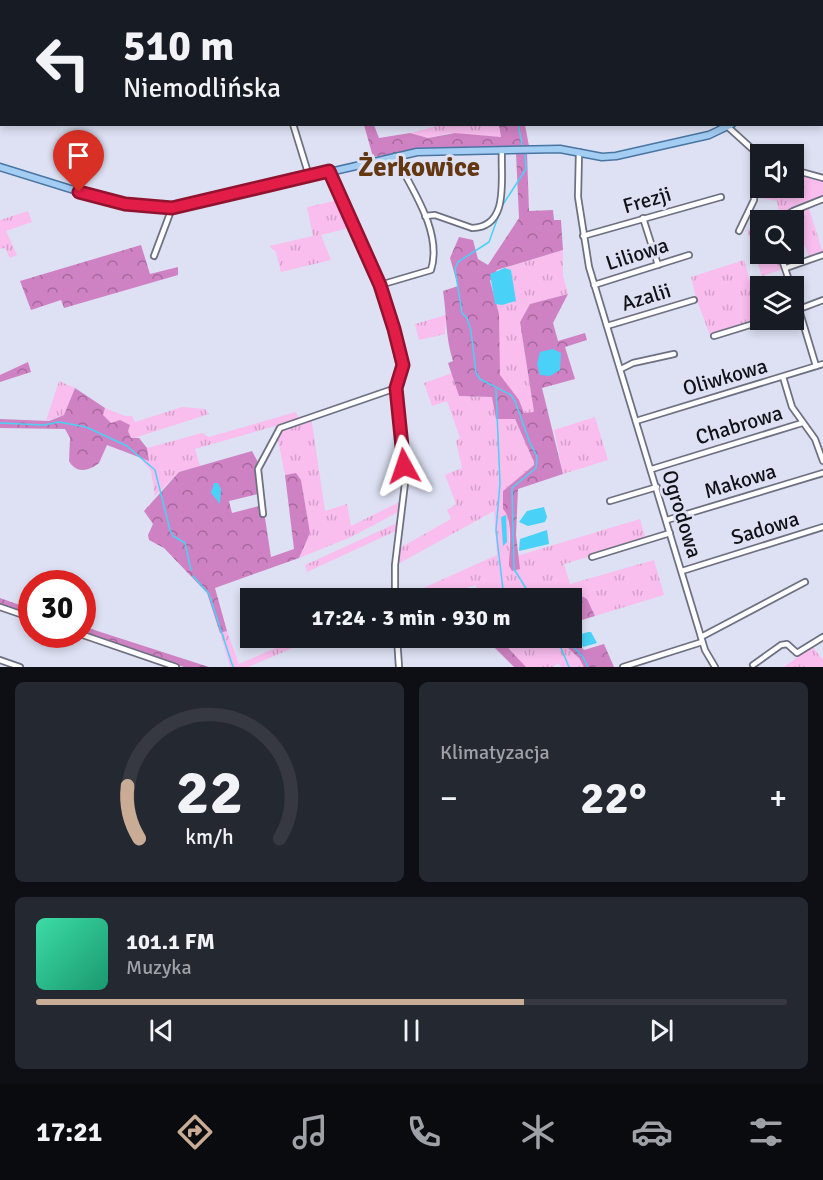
<!DOCTYPE html>
<html lang="pl">
<meta charset="utf-8">
<style>
:root{--surface:#171b24;--page:#242831;--text:#f1f3f6;--muted:#9ea1a6;--line:#363941;--accent:#c8ac95}
body{margin:0;font-family:Signika,sans-serif;background:var(--page);color:var(--text);height:100vh;display:flex;flex-direction:column;font-size:22px;white-space:nowrap}
*{box-sizing:border-box;margin:0}
p{font-size:20px;color:var(--muted)}
.icon{flex:none;width:33px;height:33px;fill:none;stroke:currentColor;stroke-width:2;stroke-linecap:round;stroke-linejoin:round}
.map{position:relative;height:667px;overflow:hidden}
.details{display:flex;flex-direction:column;gap:15px;padding:15px;background:#0d0f14;flex:1}
.details>*{flex:none}
.hud{position:absolute;left:0px;top:0px;width:824px;height:126px;box-shadow:0 3px 9px #0003;background:#171b24;color:var(--text);overflow:hidden}
.tools{position:absolute;left:750px;top:144px;display:grid;gap:12px}
.tools a{display:grid;place-items:center;width:54px;height:54px;border-radius:0px;background:var(--surface);box-shadow:0 3px 9px #0003;font-size:30px}
.speed{position:absolute;left:18px;top:570px;display:flex;gap:12px;font-size:30px;font-weight:700;text-align:center}
.speed>*{display:grid;place-content:center;width:78px;height:78px;border-radius:50%;background:var(--surface);box-shadow:0 3px 9px #0003;line-height:1}
.speed .limit{border:9px solid #d22;background:#fff;color:#111}
.pin{position:absolute;display:grid;place-items:center;width:51px;height:51px;color:#fff;margin:-62px -26px;border-radius:50% 50% 50% 0;rotate:-45deg;box-shadow:0 0 6px #0007}
.pin .icon{rotate:45deg}
.me{position:absolute;width:66px;margin:-33px;rotate:355deg;stroke-linejoin:round;filter:drop-shadow(0 0 4px #0008)}
.turn{display:flex;align-items:center;gap:21px;height:126px;padding:0 24px;font-size:27px}
.turn .icon{width:78px;height:78px;stroke-width:2.5}
.turn b{display:block;font-size:42px;line-height:51px}
.big{font-size:45px;font-weight:800;line-height:1.1}
.details .card{flex:1;display:flex;flex-direction:column;justify-content:center;gap:9px;min-width:0;padding:0 21px;border-radius:9px;background:var(--page)}
.details .dial{align-items:center;gap:0}
.dial svg{height:156px;overflow:visible;fill:none;stroke:var(--line);stroke-width:7;stroke-linecap:round;text-anchor:middle}
.dial text{fill:var(--text);stroke:none}
.song{display:flex;align-items:center;gap:18px}
.cover{width:72px;height:72px;border-radius:9px;background:linear-gradient(135deg,hsl(160 70% 55%),hsl(160 70% 35%))}
.played{height:6px;border-radius:3px;background:linear-gradient(90deg,var(--accent) 65%,var(--line) 65%)}
.keys{display:flex;justify-content:space-around;direction:ltr}
.heat{display:flex;justify-content:space-between;align-items:center;font-size:33px;direction:ltr}
.details .tiles{flex:1;display:grid;gap:15px;grid-template-columns:1fr 1fr}
.card:last-child{grid-column:span 2}
.trip{position:absolute;left:240px;top:588px;width:342px;height:60px;border-radius:0px;background:var(--surface);box-shadow:0 3px 9px #0003;font-weight:800;line-height:60px;text-align:center}
.tab-bar{display:flex;height:96px;justify-content:space-around;align-items:center;background:#090b0e;color:var(--muted)}
.tab-bar .icon{width:42px;height:42px}
.tab-bar .current{color:var(--accent)}
.tab-bar b{font-size:27px;color:var(--text)}
.map>svg:first-child{display:block}
.grass{fill:url(#grass-tufts)}
.forest{fill:url(#forest-crowns)}
.water{fill:#49d1f7}
.lines{fill:none;stroke-linecap:round;stroke-linejoin:round}
.stream{stroke:#49d1f7;stroke-width:1.5}
.minor-casing{stroke:#6d7080;stroke-width:8}
.major-casing{stroke:#4975a2;stroke-width:9}
.minor{stroke:#fff;stroke-width:4.5}
.major{stroke:#a4cdf4;stroke-width:6}
.route-casing{stroke:#92132f;stroke-width:15}
.route{stroke:#e11d48;stroke-width:10}
.labels{text-anchor:middle;dominant-baseline:central;stroke-width:6;stroke-linejoin:round;paint-order:stroke}
.street-label{font-size:21px;fill:#111218;stroke:#dde1f3}
.district-label{font-size:27px;font-weight:bold;fill:#633711;stroke:#dde1f3}
</style>
<div class="map">
<svg width="823" height="667" viewBox="0 0 823 667">
<defs>
<pattern id="grass-tufts" width="24" height="20" patternUnits="userSpaceOnUse" patternTransform="scale(1.5)"><rect width="24" height="20" fill="#f9bdee"/><path d="M3 7l-1-3M5 7V3M7 7l1-3M15 17l-1-3M17 17v-4M19 17l1-3" fill="none" stroke="#d4a1cb"/></pattern>
<pattern id="forest-crowns" width="20" height="18" patternUnits="userSpaceOnUse" patternTransform="scale(1.5)"><rect width="20" height="18" fill="#cf82c3"/><path d="M2 6a3 3 0 1 1 6 0M12 15a3 3 0 1 1 6 0" fill="none" stroke="#a7699d"/></pattern>
</defs>
<rect width="100%" height="100%" fill="#dde1f3"/>
<g class="grass">
<path d="M441 125H499L501 137 450 133 428 138 410 133Z"/>
<path d="M757 154 760 156V188H794V170L823 178V199L808 205 823 253 809 257 804 244 794 247V220H772L780 217 777 201 755 197Z"/>
<path d="M339 200 353 227 321 235 331 260 281 272 276 252 269 246 313 236 307 207Z"/>
<path d="M28 211 32 222 6 231 17 255 10 258 5 248 0 249V220Z"/>
<path d="M760 225V254H780L786 268 762 276 747 230Z"/>
<path d="M563 250V276L568 294 530 304 520 322 534 412 524 414C519 400 503 385 500 374 495 351 504 327 495 304H510L513 284 511 270 505 268Z"/>
<path d="M744 260 762 322 711 338 696 298 691 277Z"/>
<path d="M446 315 445 334 419 340 415 324Z"/>
<path d="M452 373 459 396 492 397 515 419 534 462V465L503 491 509 526V566L520 569 517 556 640 519 646 540 564 564 570 584 654 560 664 595 595 616 587 599 524 595 516 598H477L476 585 436 598H401L497 555 494 511 398 564 400 548 451 519 447 510 456 504 445 475 462 468 456 441 460 438 447 401 432 406 424 383Z"/>
<path d="M59 381 75 388 64 415 46 421Z"/>
<path d="M182 407 205 409 209 414 131 439 128 431 111 423 102 415 105 408 125 416H132L135 422Z"/>
<path d="M296 412 299 420 311 416 325 511 347 504 351 526 401 501 400 511 351 537 299 558 310 533 301 480 296 473 285 475 275 426 195 449 200 466 179 472 155 496 151 471 141 459 149 460 147 448 202 433 209 437Z"/>
<path d="M595 417 608 460 563 474 554 430Z"/>
<path d="M399 522 398 530 307 572 305 565Z"/>
<path d="M227 631 239 664 298 638H316L248 667H230L220 633Z"/>
<path d="M499 638H557L579 658 584 667H561L558 663 553 667H526Z"/>
<path d="M812 646 823 660V667H784Z"/>
</g>
<g class="forest">
<path d="M364 125H374L379 138 410 133 428 138 455 133 501 137 499 125H525L529 146 394 153 373 157Z"/>
<path d="M527 152 529 211 553 210 554 220H561L563 250 497 270 490 281 499 314 500 375 519 400 524 413 534 412 520 322 530 304 568 294 553 323 558 341 585 333 587 340 565 347 575 379 542 388 563 474 518 489 516 535 520 569 512 571 509 566C509 551 514 520 503 509V491L534 465V462L515 419H496L492 397 459 396 448 363 453 361C445 336 447 317 443 291L458 286 450 258 459 237 473 240 478 259 488 265 519 218 516 153Z"/>
<path d="M141 245 150 274 178 267V275L64 308 61 300 31 310 20 281Z"/>
<path d="M28 362 31 372 0 382V375Z"/>
<path d="M75 388 105 408 103 415 111 423 120 420 130 425 128 431 131 438H139L147 448 149 461 107 445 99 463C89 471 76 474 69 461L70 438 65 429 0 428V419L49 421 64 415Z"/>
<path d="M252 451 259 464V491L258 494 229 501 232 513 263 505 271 557 294 549 285 475 296 473 301 480 310 533 299 558 215 588 227 631 220 633 207 593 164 548 149 540 148 535 153 524 144 511 179 472Z"/>
<path d="M566 588 587 599 595 616 572 623V598H516L524 595 539 596Z"/>
<path d="M0 598 31 609V616L0 605Z"/>
<path d="M82 626 209 667H184L83 633Z"/>
<path d="M572 637 584 650 604 644 614 667H584L579 658 557 638Z"/>
<path d="M492 638H499L526 667H514L488 641Z"/>
</g>
<g class="water">
<path d="M505 268 511 270 516 301 502 305 495 304 490 274Z"/>
<path d="M553 349 561 353 560 370 550 376 540 375 537 364 540 352Z"/>
<path d="M214 483H218L221 489 220 504 211 493Z"/>
<path d="M544 507 547 517 545 522 528 526 519 522 527 511Z"/>
<path d="M506 515 507 542 503 546 501 517Z"/>
<path d="M547 530 549 544 519 551 520 539Z"/>
<path d="M588 632H591L597 643 583 647 575 636Z"/>
</g>
<g class="lines">
<g class="stream">
<path d="M721 0V2"/>
<path d="M791 0 795 2"/>
<path d="M28 2V0"/>
<path d="M460 2V0"/>
<path d="M507 2V0"/>
<path d="M822 11H823"/>
<path d="M0 66 2 64"/>
<path d="M518 124 523 149"/>
<path d="M525 153 526 169 502 206 489 242 458 262 455 269 462 313 467 318 471 331 476 373 480 379 511 395 515 401 530 443 537 456 536 468 512 488 514 569 532 598"/>
<path d="M496 390 500 483 496 530 504 598"/>
<path d="M0 423 44 425 59 422 86 427 127 446 155 470 170 530 173 536 185 543 191 570"/>
<path d="M193 576 209 594 233 667"/>
<path d="M539 638 561 648 569 667"/>
<path d="M565 638 583 657 588 667"/>
</g>
<defs>
<g id="minor">
<path d="M0 10 2 9"/>
<path d="M293 124 309 176"/>
<path d="M728 127 760 156"/>
<path d="M579 152 578 197 589 267 705 650 715 667"/>
<path d="M794 170 823 178"/>
<path d="M329 171 380 285 403 362V373L396 388 405 483 395 565V598"/>
<path d="M425 216 435 215 472 228C511 227 500 176 502 150"/>
<path d="M643 218 658 265"/>
<path d="M779 220 793 211 823 199"/>
<path d="M739 231 754 200 757 154"/>
<path d="M583 236 721 197"/>
<path d="M780 254 791 286"/>
<path d="M154 256 172 208"/>
<path d="M786 268 823 255"/>
<path d="M380 285 431 270C443 232 411 188 395 156"/>
<path d="M594 285 689 255"/>
<path d="M794 293 816 366"/>
<path d="M794 311 823 300"/>
<path d="M607 326 694 300"/>
<path d="M714 336 766 320"/>
<path d="M621 369 633 363 674 354"/>
<path d="M783 377 792 407 815 439 823 461"/>
<path d="M636 421 823 364"/>
<path d="M652 469 802 423"/>
<path d="M610 501 657 487"/>
<path d="M263 514 258 469 280 428 396 388"/>
<path d="M667 520 823 473"/>
<path d="M592 557 670 533"/>
<path d="M682 571 823 527"/>
<path d="M0 607 32 618"/>
<path d="M80 634 176 667"/>
<path d="M701 637 805 582"/>
<path d="M397 638 399 667"/>
<path d="M0 660 20 667"/>
<path d="M753 665 781 645 787 644 797 653 823 637"/>
<path d="M623 667 702 642"/>
</g>
<g id="major">
<path d="M822 83H823"/>
<path d="M0 167 103 199 162 208 182 206 417 152 560 149 602 157 616 156 709 135 732 124"/>
</g>
</defs>
<use href="#minor" class="minor-casing"/>
<use href="#major" class="major-casing"/>
<use href="#minor" class="minor"/>
<use href="#major" class="major"/>
</g>
<g class="lines">
<defs>
<path id="route" d="M79 192 125 204 172 208 329 171 380 285 394 329 403 365 396 388 404 466"/>
</defs>
<use href="#route" class="route-casing"/>
<use href="#route" class="route"/>
</g>
<g class="labels">
<g class="street-label">
<text transform="translate(647 200) rotate(-16)">Frezji</text>
<text transform="translate(637 254) rotate(-18)">Liliowa</text>
<text transform="translate(646 297) rotate(-17)">Azalii</text>
<text transform="translate(725 377) rotate(-16)">Oliwkowa</text>
<text transform="translate(739 425) rotate(-17)">Chabrowa</text>
<text transform="translate(740 481) rotate(-17)">Makowa</text>
<text transform="translate(682 514) rotate(73)">Ogrodowa</text>
<text transform="translate(765 528) rotate(-17)">Sadowa</text>
</g>
<g class="district-label">
<text x="419" y="167">Żerkowice</text>
</g>
</g>
</svg>
<div class="tools">
<a><svg class="icon" aria-label="sound" viewBox="0 0 24 24"><path d="M4 9h4l5-4v14l-5-4H4zM17 9q2 3 0 6"/></svg></a>
<a><svg class="icon" aria-label="search" viewBox="0 0 24 24"><circle cx="10" cy="10" r="6"/><path d="M15 15l6 6"/></svg></a>
<a><svg class="icon" aria-label="layers" viewBox="0 0 24 24"><path d="M12 4l9 5-9 5-9-5zM3 14l9 5 9-5"/></svg></a>
</div>
<div class="speed"><div class="limit">30</div></div>
<div class="pin" style="left:79px;top:192px;background:#d93025"><svg class="icon" aria-label="arrive" viewBox="0 0 24 24"><path d="M6 21V4h12l-3 4 3 4H6"/></svg></div>
<svg class="me" style="left:404px;top:466px" viewBox="-20 -20 40 40"><path d="M0-17L14 15 0 8-14 15z" fill="#e11d48" stroke="#fff" stroke-width="4"/></svg>
<div class="trip">17:24 · 3 min · 930 m</div>
<div class="hud">
<div class="turn"><svg class="icon" aria-label="left" viewBox="0 0 24 24"><path d="M17 20v-9H6M10 6l-5 5 5 5"/></svg><div><b>510 m</b>Niemodlińska</div></div>
</div>
</div>
<section class="details">
<div class="tiles">
<div class="card dial"><svg viewBox="0 0 100 80">
<path d="M14 69A42 42 0 1 1 86 69"/>
<path d="M14 69A42 42 0 0 1 8 42" stroke="#c8ac95"/>
<text x="50" y="56" font-size="32" font-weight="700">22</text>
<text x="50" y="72" font-size="11">km/h</text>
</svg></div>
<div class="card"><p>Klimatyzacja</p>
<div class="heat"><a>−</a><b class="big">22°</b><a>+</a></div>
</div>
<div class="card">
<div class="song"><i class="cover"></i><div><b>101.1 FM</b><p>Muzyka</p></div></div>
<div class="played"></div>
<div class="keys"><svg class="icon" aria-label="previous" viewBox="0 0 24 24"><path d="M18 5L8 12l10 7zM5 5v14"/></svg><svg class="icon" aria-label="pause" viewBox="0 0 24 24"><path d="M8 5v14M16 5v14"/></svg><svg class="icon" aria-label="next" viewBox="0 0 24 24"><path d="M6 5l10 7-10 7zM19 5v14"/></svg></div>
</div>
</div>
</section>
<nav class="tab-bar">
<b>17:21</b>
<svg class="icon current" aria-label="directions" viewBox="0 0 24 24"><path d="M12 3l9 9-9 9-9-9zM9 14v-3h6M13 9l2 2-2 2"/></svg>
<svg class="icon" aria-label="music" viewBox="0 0 24 24"><path d="M9 18V5l10-2v13"/><circle cx="6" cy="18" r="3"/><circle cx="16" cy="16" r="3"/></svg>
<svg class="icon" aria-label="phone" viewBox="0 0 24 24"><path d="M5 4h4l2 5-3 2q2 4 5 5l2-3 5 2v4C11 20 4 13 5 4z"/></svg>
<svg class="icon" aria-label="climate" viewBox="0 0 24 24"><path d="M12 3v18M4 7l16 10M4 17L20 7"/></svg>
<svg class="icon" aria-label="car" viewBox="0 0 24 24"><path d="M5 17H2v-5l4-1 3-4h7l3 4 3 1v5h-3M9 17h6M6 11h13"/><circle cx="7" cy="17" r="2"/><circle cx="17" cy="17" r="2"/></svg>
<svg class="icon" aria-label="filters" viewBox="0 0 24 24"><path d="M4 7h16M4 17h16"/><circle cx="9" cy="7" r="2"/><circle cx="15" cy="17" r="2"/></svg>
</nav>
